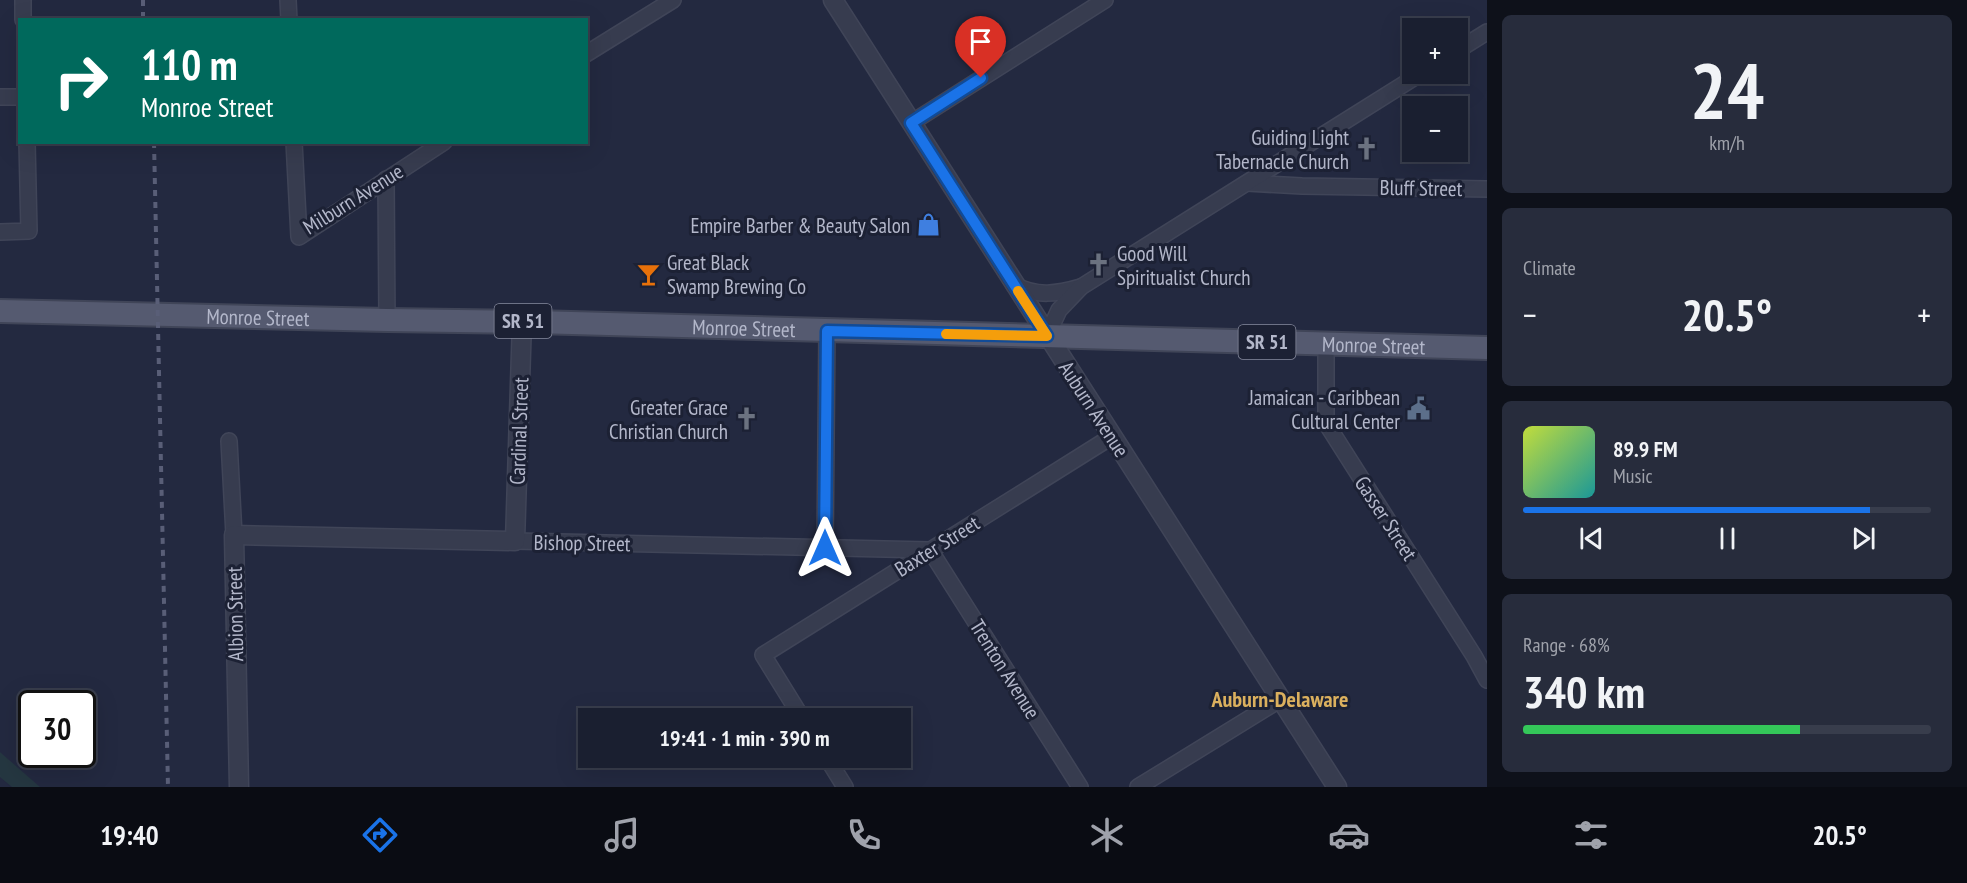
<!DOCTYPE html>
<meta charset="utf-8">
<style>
:root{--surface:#1a1f30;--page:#272c3c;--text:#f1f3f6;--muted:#9fa2ab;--line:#383d4c;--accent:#1a73e8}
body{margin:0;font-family:"PT Sans Narrow",sans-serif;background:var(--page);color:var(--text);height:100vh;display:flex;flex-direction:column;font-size:22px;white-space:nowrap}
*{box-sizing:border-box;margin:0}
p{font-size:20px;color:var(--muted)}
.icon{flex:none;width:33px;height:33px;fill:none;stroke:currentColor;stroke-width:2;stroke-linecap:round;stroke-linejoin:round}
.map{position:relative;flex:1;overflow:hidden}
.drawer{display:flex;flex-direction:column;gap:15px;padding:15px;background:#0e111a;width:480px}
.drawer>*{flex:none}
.top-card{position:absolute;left:18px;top:18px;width:570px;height:126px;border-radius:0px;box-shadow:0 6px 24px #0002,0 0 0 2px var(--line);background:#00695c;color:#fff;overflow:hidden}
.tools{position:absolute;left:1402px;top:18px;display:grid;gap:12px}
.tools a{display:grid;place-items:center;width:66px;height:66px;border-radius:0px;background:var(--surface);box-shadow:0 6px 24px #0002,0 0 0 2px var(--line);font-size:30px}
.speed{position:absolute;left:18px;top:690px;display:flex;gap:12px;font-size:30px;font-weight:700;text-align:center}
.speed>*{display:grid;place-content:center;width:78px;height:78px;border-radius:50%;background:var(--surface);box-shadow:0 6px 24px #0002,0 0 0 2px var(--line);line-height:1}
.speed .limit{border:3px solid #111;border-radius:9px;background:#fff;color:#111}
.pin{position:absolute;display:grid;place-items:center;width:51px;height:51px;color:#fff;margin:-62px -26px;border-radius:50% 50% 50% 0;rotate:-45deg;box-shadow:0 0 6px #0007}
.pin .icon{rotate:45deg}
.me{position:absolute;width:66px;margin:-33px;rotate:0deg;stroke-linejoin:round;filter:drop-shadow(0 0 4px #0008)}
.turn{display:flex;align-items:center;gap:21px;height:126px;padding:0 24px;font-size:27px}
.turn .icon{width:78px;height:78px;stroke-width:2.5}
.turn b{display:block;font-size:42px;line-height:51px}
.big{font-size:45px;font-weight:800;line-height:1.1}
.drawer .widget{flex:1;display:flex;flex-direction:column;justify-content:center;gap:9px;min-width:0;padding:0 21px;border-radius:9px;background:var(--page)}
.drawer .dial{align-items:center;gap:0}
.dial b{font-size:78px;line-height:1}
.song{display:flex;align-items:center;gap:18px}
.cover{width:72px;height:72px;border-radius:9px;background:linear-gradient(135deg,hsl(70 70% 55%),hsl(180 70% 35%))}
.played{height:6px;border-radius:3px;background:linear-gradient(90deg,var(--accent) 85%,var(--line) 85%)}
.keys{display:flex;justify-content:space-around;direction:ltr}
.heat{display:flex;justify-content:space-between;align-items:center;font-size:33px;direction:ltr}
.charge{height:9px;border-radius:4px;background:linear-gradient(90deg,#34c759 68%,var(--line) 0)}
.trip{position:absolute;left:578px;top:708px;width:333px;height:60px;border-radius:0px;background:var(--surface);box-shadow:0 6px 24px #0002,0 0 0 2px var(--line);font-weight:800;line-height:60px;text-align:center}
.dock{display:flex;height:96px;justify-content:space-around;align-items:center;background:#0a0c13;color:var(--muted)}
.dock .icon{width:42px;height:42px}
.dock .selected{color:var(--accent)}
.dock b{font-size:27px;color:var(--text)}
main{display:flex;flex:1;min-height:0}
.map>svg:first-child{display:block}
.green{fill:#253741}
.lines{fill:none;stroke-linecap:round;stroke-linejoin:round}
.minor-casing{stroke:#404558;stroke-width:18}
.tertiary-casing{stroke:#404558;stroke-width:21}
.primary-casing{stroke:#404558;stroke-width:26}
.minor{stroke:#373c4f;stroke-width:15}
.tertiary{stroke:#373c4f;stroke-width:18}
.primary{stroke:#555a70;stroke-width:22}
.rail{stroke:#595e77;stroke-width:4;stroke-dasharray:6 6;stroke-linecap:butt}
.route-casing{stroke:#114b97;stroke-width:15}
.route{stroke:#1a73e8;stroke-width:10}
.slow{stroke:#f59e0b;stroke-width:10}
.labels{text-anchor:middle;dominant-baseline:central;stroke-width:6;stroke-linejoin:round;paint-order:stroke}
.shield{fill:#1c2134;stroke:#868a9d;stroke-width:1.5}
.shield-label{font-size:20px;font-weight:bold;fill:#b3b7ca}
.poi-label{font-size:21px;fill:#b3b7ca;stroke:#1c2134;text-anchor:end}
.street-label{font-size:21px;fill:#b3b7ca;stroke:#1c2134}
.neighbourhood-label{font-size:22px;font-weight:bold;fill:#dbb05e;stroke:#1c2134}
</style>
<main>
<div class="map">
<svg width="1487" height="787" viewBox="0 0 1487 787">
<rect width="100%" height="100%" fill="#232940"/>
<path class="green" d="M0 752 1 753 40 787H12L0 777Z"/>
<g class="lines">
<defs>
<g id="minor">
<path d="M23 0V20"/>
<path d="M288 0 289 20"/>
<path d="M1458 50 1487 32"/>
<path d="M586 54 673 0"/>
<path d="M0 97H20"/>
<path d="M911 123 1105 0"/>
<path d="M294 142 299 237 444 142"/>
<path d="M386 179 387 320"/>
<path d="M1247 183 1302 186 1487 189"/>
<path d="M0 232 29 231 27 142"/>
<path d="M1014 285C1037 297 1057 294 1081 287"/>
<path d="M1047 336 1059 310 1081 287 1420 74"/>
<path d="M1326 344V423L1474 656 1487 680"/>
<path d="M229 441 234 535"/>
<path d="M515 541 930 550 1080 787"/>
<path d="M825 548 827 331"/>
<path d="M802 718 763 655 1111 437"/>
<path d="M827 758 845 787"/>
<path d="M1138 787 1281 699"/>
</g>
<g id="tertiary">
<path d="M833 0 1337 787"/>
<path d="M239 787 234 535 515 541 522 321"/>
</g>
<g id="primary">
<path id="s1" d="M0 311 387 320 535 322 1487 348"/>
</g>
</defs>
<use href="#minor" class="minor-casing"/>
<use href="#tertiary" class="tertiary-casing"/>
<use href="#primary" class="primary-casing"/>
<use href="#minor" class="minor"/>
<use href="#tertiary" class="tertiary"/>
<use href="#primary" class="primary"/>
<g class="rail">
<path d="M143 0V20"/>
<path d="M154 142 168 787"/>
</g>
</g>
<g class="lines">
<defs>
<path id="route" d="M825 548 827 331 1047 336 911 123 981 78"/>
</defs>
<use href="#route" class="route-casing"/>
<use href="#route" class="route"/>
<path class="slow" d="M946 334 1047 336 1018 291"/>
</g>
<defs>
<symbol id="church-bare" viewBox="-9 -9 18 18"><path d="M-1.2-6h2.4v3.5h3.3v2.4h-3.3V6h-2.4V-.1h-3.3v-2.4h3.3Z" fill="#6b7280" stroke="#1c2134" stroke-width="2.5" paint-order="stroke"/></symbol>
<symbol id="shop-bare" viewBox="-9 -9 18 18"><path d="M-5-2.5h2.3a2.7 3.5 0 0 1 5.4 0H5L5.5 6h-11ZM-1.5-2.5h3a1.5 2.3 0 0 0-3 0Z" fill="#3f7fe0" stroke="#1c2134" stroke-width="2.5" paint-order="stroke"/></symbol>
<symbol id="bar-bare" viewBox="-9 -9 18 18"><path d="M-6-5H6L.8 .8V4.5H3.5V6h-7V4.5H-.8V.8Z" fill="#e8710a" stroke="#1c2134" stroke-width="2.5" paint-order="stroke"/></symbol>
<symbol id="civic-bare" viewBox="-9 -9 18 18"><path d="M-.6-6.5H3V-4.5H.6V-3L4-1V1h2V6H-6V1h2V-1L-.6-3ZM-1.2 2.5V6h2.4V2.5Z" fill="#5c6f8a" stroke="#1c2134" stroke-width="2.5" paint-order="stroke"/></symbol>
</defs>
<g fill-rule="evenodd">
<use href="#church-bare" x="1350" y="132" width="33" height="33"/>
<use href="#shop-bare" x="912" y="208" width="33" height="33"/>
<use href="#church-bare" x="1082" y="248" width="33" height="33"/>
<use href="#bar-bare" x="632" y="258" width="33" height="33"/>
<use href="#civic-bare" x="1402" y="392" width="33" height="33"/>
<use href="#church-bare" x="730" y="402" width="33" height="33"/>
</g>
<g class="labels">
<g class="shield">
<rect x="494.5" y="304" width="57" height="34" rx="4.5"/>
<rect x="1238.5" y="325" width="57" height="34" rx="4.5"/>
</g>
<g class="shield-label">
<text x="523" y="321">SR 51</text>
<text x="1267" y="342">SR 51</text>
</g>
<g class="poi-label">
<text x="1349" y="137">Guiding Light<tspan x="1349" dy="24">Tabernacle Church</tspan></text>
<text x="910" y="225">Empire Barber &amp; Beauty Salon</text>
<text x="1117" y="253" text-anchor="start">Good Will<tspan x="1117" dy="24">Spiritualist Church</tspan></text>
<text x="667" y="262" text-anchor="start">Great Black<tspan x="667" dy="24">Swamp Brewing Co</tspan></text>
<text x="1400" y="397">Jamaican - Caribbean<tspan x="1400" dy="24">Cultural Center</tspan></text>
<text x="728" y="407">Greater Grace<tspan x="728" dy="24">Christian Church</tspan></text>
</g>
<g class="street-label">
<text transform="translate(1421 188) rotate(1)">Bluff Street</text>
<text transform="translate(353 199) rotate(-32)">Milburn Avenue</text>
<text stroke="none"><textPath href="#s1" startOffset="258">Monroe Street</textPath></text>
<text stroke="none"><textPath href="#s1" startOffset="744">Monroe Street</textPath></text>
<text stroke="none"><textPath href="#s1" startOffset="1374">Monroe Street</textPath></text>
<text transform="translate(1094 409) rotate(57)">Auburn Avenue</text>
<text transform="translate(519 431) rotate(-88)">Cardinal Street</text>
<text transform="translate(1386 518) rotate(57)">Gasser Street</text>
<text transform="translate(582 543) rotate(1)">Bishop Street</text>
<text transform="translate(937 546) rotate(-32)">Baxter Street</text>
<text transform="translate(235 614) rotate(-91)">Albion Street</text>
<text transform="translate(1005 669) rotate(58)">Trenton Avenue</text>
</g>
<g class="neighbourhood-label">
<text x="1280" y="699">Auburn-Delaware</text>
</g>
</g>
</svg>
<div class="tools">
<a>+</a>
<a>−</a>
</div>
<div class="speed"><div class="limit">30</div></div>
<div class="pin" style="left:981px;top:78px;background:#d93025"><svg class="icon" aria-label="arrive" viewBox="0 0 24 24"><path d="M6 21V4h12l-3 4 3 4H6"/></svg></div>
<svg class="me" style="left:825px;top:548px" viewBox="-20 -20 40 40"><path d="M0-17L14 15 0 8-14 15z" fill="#1a73e8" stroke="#fff" stroke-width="4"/></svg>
<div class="trip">19:41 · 1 min · 390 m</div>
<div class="top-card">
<div class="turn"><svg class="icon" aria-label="right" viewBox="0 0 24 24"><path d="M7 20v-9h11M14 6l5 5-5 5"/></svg><div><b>110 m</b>Monroe Street</div></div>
</div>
</div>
<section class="drawer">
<div class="widget dial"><b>24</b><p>km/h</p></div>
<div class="widget"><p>Climate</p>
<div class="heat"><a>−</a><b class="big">20.5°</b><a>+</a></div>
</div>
<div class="widget">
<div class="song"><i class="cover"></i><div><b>89.9 FM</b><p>Music</p></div></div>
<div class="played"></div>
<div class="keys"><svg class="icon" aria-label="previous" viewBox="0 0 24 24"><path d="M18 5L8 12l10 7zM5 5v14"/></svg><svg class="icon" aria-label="pause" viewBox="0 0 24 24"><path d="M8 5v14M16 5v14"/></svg><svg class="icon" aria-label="next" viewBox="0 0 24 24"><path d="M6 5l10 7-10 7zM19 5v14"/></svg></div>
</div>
<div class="widget"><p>Range · 68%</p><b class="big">340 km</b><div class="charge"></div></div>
</section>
</main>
<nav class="dock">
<b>19:40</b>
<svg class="icon selected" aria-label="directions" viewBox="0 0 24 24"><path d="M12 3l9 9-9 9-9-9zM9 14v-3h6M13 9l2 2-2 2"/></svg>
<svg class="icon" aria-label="music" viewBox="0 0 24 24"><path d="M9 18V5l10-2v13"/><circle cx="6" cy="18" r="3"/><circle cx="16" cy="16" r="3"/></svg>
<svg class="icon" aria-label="phone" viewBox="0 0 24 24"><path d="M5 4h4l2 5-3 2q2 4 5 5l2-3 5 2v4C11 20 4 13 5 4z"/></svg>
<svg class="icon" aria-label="climate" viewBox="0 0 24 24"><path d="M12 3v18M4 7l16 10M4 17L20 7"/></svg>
<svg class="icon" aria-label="car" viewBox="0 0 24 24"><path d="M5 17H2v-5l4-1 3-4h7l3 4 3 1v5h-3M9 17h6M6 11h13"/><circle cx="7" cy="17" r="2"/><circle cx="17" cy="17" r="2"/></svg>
<svg class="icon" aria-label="filters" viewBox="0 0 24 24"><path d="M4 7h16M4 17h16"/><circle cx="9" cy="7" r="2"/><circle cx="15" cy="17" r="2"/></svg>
<b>20.5°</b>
</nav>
